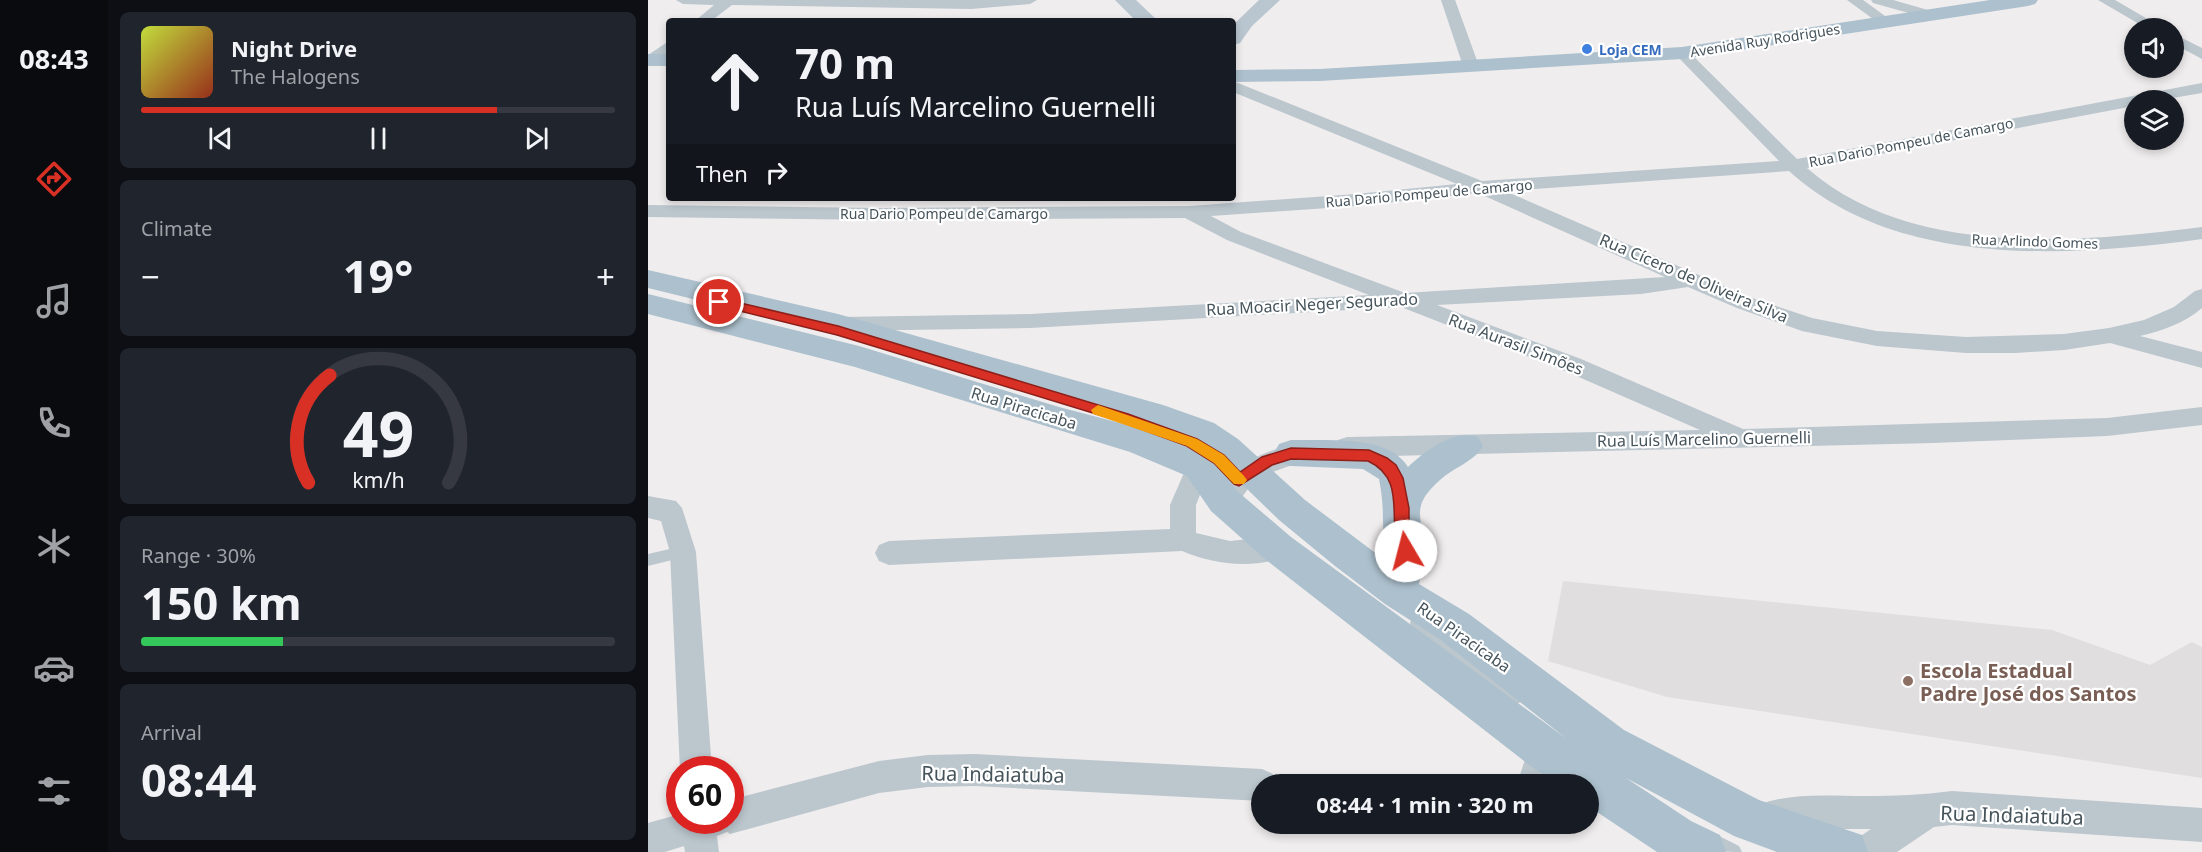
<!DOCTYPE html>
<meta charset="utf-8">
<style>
:root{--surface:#171b24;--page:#20242c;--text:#f1f3f6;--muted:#9ea1a6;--line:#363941;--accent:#d93025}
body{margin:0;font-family:"Noto Sans",sans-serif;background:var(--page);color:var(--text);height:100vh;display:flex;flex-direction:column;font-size:22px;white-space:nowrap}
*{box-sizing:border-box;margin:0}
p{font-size:20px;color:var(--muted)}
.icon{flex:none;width:33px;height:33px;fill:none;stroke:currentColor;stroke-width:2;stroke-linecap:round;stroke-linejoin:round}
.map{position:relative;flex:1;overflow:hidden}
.side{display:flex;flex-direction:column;gap:12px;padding:12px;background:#0d0f14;width:540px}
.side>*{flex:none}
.hud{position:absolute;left:18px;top:18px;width:570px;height:183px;border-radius:6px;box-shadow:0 3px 9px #0003;background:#171b24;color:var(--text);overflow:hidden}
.tools{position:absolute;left:1476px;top:18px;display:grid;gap:12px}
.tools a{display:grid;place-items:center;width:60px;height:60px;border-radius:50%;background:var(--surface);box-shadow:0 3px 9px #0003;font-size:30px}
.speed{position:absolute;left:18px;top:756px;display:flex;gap:12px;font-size:30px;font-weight:700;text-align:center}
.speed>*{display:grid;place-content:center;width:78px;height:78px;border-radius:50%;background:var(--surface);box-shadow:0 3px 9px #0003;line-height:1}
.speed .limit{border:9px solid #d22;background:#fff;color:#111}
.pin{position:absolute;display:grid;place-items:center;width:51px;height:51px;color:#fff;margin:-26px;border:3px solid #fff;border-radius:50%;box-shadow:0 2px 6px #0007}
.me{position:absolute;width:66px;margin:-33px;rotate:352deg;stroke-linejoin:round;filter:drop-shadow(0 0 4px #0008)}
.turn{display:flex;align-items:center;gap:21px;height:126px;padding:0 30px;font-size:27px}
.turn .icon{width:78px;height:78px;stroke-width:2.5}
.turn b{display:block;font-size:42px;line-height:51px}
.then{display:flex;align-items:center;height:57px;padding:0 30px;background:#0003;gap:12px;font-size:22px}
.big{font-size:45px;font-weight:700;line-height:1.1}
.side .tile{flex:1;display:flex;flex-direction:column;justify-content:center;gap:9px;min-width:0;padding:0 21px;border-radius:9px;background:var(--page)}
.side .dial{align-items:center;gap:0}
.dial svg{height:156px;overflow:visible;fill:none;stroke:var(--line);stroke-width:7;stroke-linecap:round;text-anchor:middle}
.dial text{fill:var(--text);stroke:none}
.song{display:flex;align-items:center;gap:18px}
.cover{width:72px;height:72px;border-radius:9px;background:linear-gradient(135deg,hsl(70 70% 55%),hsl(10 70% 35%))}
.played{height:6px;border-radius:3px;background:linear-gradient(90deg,var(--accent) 75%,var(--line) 75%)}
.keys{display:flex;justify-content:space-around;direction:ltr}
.heat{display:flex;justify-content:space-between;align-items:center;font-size:33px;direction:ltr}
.charge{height:9px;border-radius:4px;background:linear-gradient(90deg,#34c759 30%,var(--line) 0)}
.trip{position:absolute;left:603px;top:774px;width:348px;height:60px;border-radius:30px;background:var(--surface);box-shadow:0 3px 9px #0003;font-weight:700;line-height:60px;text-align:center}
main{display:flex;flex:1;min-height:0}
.tabs{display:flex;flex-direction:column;width:108px;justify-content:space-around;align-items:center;background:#090b0e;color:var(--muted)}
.tabs .icon{width:42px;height:42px}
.tabs .current{color:var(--accent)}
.tabs b{font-size:27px;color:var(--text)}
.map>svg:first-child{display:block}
.education{fill:#e1dee0}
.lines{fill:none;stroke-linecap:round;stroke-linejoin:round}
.lane{fill:#bbc6cd;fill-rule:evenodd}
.street{fill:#bbc6cd;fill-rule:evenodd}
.secondary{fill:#b9c6d0;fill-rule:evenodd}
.primary{fill:#acc0cd;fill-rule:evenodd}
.route{fill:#d93025;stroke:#8d1f18;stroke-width:1.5}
.slow{fill:#f59e0b}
.shop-dot{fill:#3f7fe0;stroke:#fff;stroke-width:2}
.education-dot{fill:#8d6e63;stroke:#fff;stroke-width:2}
.labels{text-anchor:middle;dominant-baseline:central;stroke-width:4.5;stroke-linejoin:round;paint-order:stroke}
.far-street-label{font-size:14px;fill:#45535b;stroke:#fff}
.far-shop-label{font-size:14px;font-weight:bold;fill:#366cbe;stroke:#fff;text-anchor:start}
.street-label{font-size:16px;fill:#45535b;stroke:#fff}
.near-education-label{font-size:20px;font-weight:bold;fill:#785e54;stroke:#fff;text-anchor:start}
.near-street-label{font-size:20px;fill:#45535b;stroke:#fff}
</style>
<main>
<nav class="tabs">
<b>08:43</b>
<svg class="icon current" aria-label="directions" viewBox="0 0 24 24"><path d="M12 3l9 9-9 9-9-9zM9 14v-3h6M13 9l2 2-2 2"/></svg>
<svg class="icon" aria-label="music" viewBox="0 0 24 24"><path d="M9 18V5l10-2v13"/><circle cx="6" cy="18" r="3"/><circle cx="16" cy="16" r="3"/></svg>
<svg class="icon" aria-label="phone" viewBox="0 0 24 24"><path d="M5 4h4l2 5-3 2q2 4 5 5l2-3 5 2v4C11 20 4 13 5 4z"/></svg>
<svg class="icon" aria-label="climate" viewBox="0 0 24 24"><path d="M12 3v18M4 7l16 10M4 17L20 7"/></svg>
<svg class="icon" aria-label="car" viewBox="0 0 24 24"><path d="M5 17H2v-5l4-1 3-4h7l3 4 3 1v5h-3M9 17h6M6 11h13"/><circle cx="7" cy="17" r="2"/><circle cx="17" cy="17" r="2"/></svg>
<svg class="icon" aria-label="filters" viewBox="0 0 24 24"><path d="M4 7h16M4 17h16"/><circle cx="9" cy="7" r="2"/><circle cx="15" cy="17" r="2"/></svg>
</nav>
<section class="side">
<div class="tile">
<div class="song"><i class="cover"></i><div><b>Night Drive</b><p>The Halogens</p></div></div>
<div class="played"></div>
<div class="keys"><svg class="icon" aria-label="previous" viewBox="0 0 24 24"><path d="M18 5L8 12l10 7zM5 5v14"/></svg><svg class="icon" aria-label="pause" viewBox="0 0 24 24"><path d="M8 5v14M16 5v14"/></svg><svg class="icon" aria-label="next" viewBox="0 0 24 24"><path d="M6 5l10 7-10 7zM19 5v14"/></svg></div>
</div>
<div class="tile"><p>Climate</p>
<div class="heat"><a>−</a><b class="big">19°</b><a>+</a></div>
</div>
<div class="tile dial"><svg viewBox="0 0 100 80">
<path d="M14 69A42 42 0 1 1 86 69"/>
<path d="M14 69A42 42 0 0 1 25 14" stroke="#d93025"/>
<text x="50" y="56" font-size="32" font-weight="700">49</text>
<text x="50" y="72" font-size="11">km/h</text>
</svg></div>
<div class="tile"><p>Range · 30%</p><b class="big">150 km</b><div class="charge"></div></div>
<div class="tile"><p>Arrival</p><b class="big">08:44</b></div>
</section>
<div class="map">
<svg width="1554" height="852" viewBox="0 0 1554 852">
<rect width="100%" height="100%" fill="#f0edee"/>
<path class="education" d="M915 581 1404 630 1502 665 1544 642 1554 647V778L1019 697 900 661Z"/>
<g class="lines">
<g class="lane">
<path d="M463 410C485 416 554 435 565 452L563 455H555L540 445 459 417 457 414 459 411Z"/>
<path d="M35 546 40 548 42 552 40 556 0 566V554Z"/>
<path d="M769 616 873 692 876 697 873 702 868 704 863 702 764 628 762 623 764 618Z"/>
<path d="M1063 832 1091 846 1094 852C1079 852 1061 852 1055 840L1057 834Z"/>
</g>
<g class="street">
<path d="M28 0H389L382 4 323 9 84 5 63 21H47L66 5 35 4Z"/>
<path d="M793 0H807L831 66 828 69H818L815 66Z"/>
<path d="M1199 0H1215L1244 21 1242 24H1232Z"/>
<path d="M1223 0H1245L1287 12 1289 15 1282 19 1225 3Z"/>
<path d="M1450 0H1467L1515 28H1498Z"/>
<path d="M1526 34 1554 48V59L1526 44Z"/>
<path d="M21 41V53L8 63 0 64V55Z"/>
<path d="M1034 48 1039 50 1149 159 1554 83V93L1513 100H1486V106L1159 168C1261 258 1428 243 1554 227V239C1420 257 1249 269 1141 171L857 191 1104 298 1164 318 1229 331 1318 337 1416 334 1461 328 1496 320 1526 307 1547 291 1554 289V308C1537 323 1513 331 1492 336L1554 352V368L1462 343 1416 350 1367 353H1318L1229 346 1154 331 1089 308 1040 287 993 294 789 305 933 359 1095 429 1459 418 1554 407V425L1459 436 1285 443 699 457 690 454 687 447 690 440 699 437 1052 430 917 371 753 307 382 328 192 331 184 329 181 324 184 319 192 317 382 314 721 295 579 240 537 218 233 220 0 217V205L233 208 541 206 708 194 809 184 585 92V81L834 181 1131 161 1029 56 1026 53ZM830 193 1017 277 757 293 593 232 563 216 708 206Z"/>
<path d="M659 441 668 444 671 451 668 458C644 466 622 469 603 486 596 492 592 503 585 509 579 513 573 511 567 508L563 501C582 463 620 449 659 441Z"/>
<path d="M551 456 560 459 563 466 548 505V533L582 541 630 536 640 540 643 548 640 556C604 569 568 565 534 551L241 565 231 561 227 553 231 545 241 541 522 529V505L542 459Z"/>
<path d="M0 496 28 501 34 508 48 552 64 770H32L22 552 13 521 0 518Z"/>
<path d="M895 733 906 738 911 749 901 784H869L884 738Z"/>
<path d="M327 754 614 769 625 774 630 784H614V801L327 786 280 787 231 793 82 834 79 832 69 836 71 852H37L36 846 17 852H0V823L32 814V820H82V800L231 761 280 755Z"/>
<path d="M1304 791 1554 808V842L1304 825 1286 827 1249 852H1202L1207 840 1223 829H1168L1123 834 1111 829 1106 817 1111 805C1143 792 1182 796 1216 796 1246 796 1275 795 1304 791Z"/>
</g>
<g class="secondary">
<path d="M467 0H488L510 21H488Z"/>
<path d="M611 0H632L604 26 592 43 585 45V25Z"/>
</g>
<g class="primary">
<path d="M1342 0H1390L1387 4 1380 6 1034 59 672 81 585 82V70L672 69 1034 47Z"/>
<rect x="0" y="54" width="21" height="12"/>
<path d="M0 270 190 314 515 405 566 423 590 439 657 500 738 561C740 547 735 536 735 522 735 507 734 494 731 479L715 469 643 466 631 462 626 453 631 444 643 440C677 441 740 434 760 467 777 451 806 429 830 437L835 446C826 462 806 467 792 480 759 509 777 519 776 552 776 562 773 574 771 584L821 614 976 730 1111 800 1214 835 1220 852H1129L1086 836 978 778 1043 821 1072 835 1078 852H1009L940 806V784H909L880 764 617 559 563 511 539 476 482 452 207 367 0 314V294L211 346 411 407 491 428 563 456 589 491 643 537 919 739 793 640 737 604 687 566 631 520 566 457 542 441 506 427 188 334 0 288Z"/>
</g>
</g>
<path class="route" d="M71 298 190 326 480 414 549 439 576 455 592 472 614 457 643 448 721 450 739 458 748 465 755 478 761 508V523L766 551 763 556 758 558 753 556C737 523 761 480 720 461L643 459 624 465 591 486 586 484 566 463 539 446 471 421 189 335 67 305V299Z"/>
<path class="slow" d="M450 405 549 439 576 455 596 476 599 480 596 484H586L566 463 539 446 445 414 443 410Z"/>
<circle class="shop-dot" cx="939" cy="49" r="6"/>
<circle class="education-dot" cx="1260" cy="681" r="6"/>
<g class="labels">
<g class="far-street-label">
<text transform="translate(1117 40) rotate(-9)">Avenida Ruy Rodrigues</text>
<text transform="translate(1263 142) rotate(-11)">Rua Dario Pompeu de Camargo</text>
<text transform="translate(781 193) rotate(-5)">Rua Dario Pompeu de Camargo</text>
<text x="296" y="213">Rua Dario Pompeu de Camargo</text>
<text transform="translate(1387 241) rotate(2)">Rua Arlindo Gomes</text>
</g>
<g class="far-shop-label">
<text x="951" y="49">Loja CEM</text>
</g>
<g class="street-label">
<text transform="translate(1046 278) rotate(23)">Rua Cícero de Oliveira Silva</text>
<text transform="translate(664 304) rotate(-3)">Rua Moacir Neger Segurado</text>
<text transform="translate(868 344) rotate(21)">Rua Aurasil Simões</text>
<text transform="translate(376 408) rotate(17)">Rua Piracicaba</text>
<text transform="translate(1056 439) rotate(-1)">Rua Luís Marcelino Guernelli</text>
<text transform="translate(816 637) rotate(35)">Rua Piracicaba</text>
</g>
<g class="near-education-label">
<text x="1272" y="670">Escola Estadual<tspan x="1272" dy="23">Padre José dos Santos</tspan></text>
</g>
<g class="near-street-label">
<text transform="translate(345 774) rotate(1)">Rua Indaiatuba</text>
<text transform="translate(1364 815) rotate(2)">Rua Indaiatuba</text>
</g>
</g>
</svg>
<div class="tools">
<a><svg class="icon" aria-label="sound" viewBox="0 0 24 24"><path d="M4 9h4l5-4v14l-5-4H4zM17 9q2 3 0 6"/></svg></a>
<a><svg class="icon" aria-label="layers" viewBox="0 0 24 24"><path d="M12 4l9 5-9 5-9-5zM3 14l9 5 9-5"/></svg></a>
</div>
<div class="speed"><div class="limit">60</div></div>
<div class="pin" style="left:71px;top:302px;background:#d93025"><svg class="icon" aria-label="arrive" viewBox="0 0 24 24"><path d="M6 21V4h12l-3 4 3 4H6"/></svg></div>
<svg class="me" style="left:758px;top:551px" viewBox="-20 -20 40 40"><circle r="19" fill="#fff"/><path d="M0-13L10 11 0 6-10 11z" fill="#d93025"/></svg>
<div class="trip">08:44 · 1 min · 320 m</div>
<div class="hud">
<div class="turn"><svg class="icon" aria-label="ahead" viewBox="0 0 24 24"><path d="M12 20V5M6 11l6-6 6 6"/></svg><div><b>70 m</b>Rua Luís Marcelino Guernelli</div></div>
<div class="then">Then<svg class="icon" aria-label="right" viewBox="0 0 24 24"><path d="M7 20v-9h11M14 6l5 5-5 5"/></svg></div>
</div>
</div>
</main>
